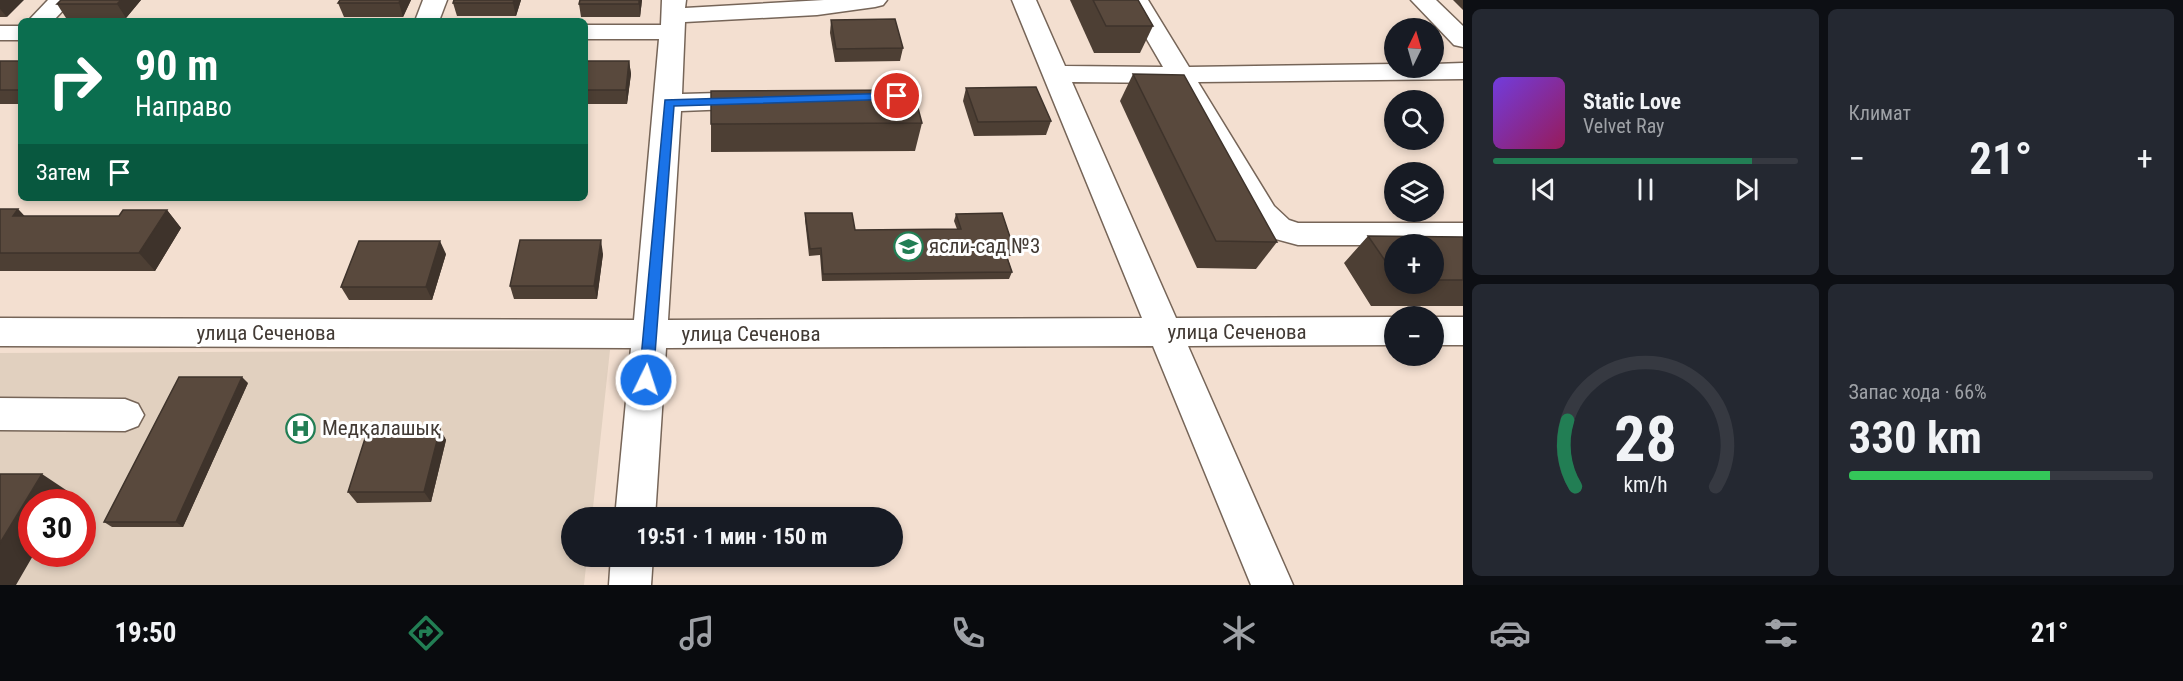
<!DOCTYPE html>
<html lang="ru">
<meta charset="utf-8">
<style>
:root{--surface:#171b24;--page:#242831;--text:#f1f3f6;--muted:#9ea1a6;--line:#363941;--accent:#227e54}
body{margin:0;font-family:"Roboto Condensed",sans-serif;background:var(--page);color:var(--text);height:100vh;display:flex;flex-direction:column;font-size:22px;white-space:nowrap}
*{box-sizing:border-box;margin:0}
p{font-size:20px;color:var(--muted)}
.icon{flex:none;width:33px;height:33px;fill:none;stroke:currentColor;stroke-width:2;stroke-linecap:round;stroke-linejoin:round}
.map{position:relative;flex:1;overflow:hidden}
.side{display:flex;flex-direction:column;gap:9px;padding:9px;background:#0d0f14;width:720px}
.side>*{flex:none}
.hud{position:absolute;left:18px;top:18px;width:570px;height:183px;border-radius:9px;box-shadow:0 3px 9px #0003;background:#0b6e4f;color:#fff;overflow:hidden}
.needle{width:39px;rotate:5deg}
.buttons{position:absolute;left:1384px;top:18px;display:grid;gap:12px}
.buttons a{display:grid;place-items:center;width:60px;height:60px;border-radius:50%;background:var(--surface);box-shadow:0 3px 9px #0003;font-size:30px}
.speed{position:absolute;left:18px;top:489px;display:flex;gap:12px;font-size:30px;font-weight:700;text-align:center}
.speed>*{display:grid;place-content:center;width:78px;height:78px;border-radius:50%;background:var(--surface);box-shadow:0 3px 9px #0003;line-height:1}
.speed .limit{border:9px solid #d22;background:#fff;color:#111}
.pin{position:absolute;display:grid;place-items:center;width:51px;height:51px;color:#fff;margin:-26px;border:3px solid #fff;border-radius:50%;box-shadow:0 2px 6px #0007}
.me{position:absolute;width:66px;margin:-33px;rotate:4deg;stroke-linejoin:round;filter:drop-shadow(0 0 4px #0008)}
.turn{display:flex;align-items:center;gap:21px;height:126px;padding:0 18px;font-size:27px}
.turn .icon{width:78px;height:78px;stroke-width:2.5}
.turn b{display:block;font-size:42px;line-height:51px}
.then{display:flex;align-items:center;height:57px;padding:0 18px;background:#0003;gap:12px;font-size:22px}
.big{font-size:45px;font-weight:700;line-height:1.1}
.side .card{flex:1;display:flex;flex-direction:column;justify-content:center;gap:9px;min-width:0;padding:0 21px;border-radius:9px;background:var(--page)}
.side .dial{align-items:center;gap:0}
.dial svg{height:156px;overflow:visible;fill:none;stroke:var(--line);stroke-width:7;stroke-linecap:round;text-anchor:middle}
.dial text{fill:var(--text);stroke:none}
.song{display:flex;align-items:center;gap:18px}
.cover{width:72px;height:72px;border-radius:9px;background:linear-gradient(135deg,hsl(260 70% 55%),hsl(330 70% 35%))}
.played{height:6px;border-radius:3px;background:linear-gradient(90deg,var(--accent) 85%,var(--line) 85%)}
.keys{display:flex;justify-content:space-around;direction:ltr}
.heat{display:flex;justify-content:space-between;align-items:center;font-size:33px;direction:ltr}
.charge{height:9px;border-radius:4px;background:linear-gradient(90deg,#34c759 66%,var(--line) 0)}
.side .tiles{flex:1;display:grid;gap:9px;grid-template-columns:repeat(2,1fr)}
.trip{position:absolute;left:561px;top:507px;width:342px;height:60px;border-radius:30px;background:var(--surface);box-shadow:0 3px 9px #0003;font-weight:700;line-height:60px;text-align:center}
.tab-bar{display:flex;height:96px;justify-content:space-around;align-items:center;background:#090b0e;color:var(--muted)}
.tab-bar .icon{width:42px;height:42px}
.tab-bar .on{color:var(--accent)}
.tab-bar b{font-size:27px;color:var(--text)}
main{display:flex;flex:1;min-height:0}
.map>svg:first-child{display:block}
.medical{fill:#e1d0bf;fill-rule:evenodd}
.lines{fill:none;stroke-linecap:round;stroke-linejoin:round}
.minor-casing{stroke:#766558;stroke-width:3}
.minor{fill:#fff;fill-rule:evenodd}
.wall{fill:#4d3f34;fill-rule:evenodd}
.shaded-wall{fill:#3e332b}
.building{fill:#59493d;stroke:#3e332b;stroke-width:1.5}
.route{fill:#1a73e8;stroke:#114b97;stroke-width:1.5}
.labels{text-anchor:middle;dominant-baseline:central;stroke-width:6;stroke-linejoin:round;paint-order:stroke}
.poi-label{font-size:21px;fill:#423a34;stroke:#fff;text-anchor:start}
.street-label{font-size:21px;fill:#423a34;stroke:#fff}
</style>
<main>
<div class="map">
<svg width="1463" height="585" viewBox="0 0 1463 585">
<rect width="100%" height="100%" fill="#f3dfd0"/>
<path class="medical" d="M610 350 592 517 572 518V556L587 557 584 585H0V353ZM32 502H82V554H32Z"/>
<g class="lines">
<defs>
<g id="minor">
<path d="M48 0H73L53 21H28Z"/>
<path d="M423 0H447L439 21H415Z"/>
<path d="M662 0H686L685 8 824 0H887L883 5 875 7 817 15 685 22 682 94 757 92 766 94 770 100 766 106 757 108 681 111 668 320 1142 318 1012 0H1036L1065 66 1163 67 1124 0H1148L1189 67 1395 64V68H1434V64L1463 63V79L1198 82 1274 206 1289 220 1298 223H1463V245H1298L1268 237 1252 222 1172 83 1072 82 1176 318 1395 317V345L1188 346 1293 585H1251L1153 346 666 348 655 518H615L631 348 0 346V318L634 320 659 39H585V25H661Z"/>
<path d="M1411 0H1436L1463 26V47L1454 45Z"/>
<rect x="0" y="26" width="21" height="14"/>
<rect x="1434" y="317" width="29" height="28"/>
<path d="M0 398 125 399 138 404 144 415 138 426 125 431 0 430Z"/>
<path d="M611 556H653L651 585H609Z"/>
</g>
</defs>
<use href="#minor" class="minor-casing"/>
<use href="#minor" class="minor"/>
</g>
<g class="wall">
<path d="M0 0 7 17H0Z"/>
<path d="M141 0 126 18H66L57 4Z"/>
<path d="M340 0H411L403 17H344L338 3Z"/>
<path d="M454 0H521L516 16H457L453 3Z"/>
<path d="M642 0 640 17H581L579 4Z"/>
<path d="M1070 0H1138L1153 26 1140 53H1094Z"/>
<path d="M1453 0H1463V10Z"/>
<path d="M831 20 903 48 900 61 835 62 830 33Z"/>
<rect x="0" y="61" width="21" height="43"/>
<path d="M585 61H629L631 74 627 104H585Z"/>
<path d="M1133 74 1277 242 1256 269 1197 268 1120 101Z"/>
<path d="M966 88 1051 121 1046 135 974 136 963 101Z"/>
<path d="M922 123 915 151 711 152V124Z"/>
<path d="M0 209H18L24 216H119L167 210 181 228 155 271H0Z"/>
<path d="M805 213 855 230 957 229 954 221 956 214 1014 249 1011 256H1007L1012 272 1009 279 822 281 820 255 809 256 805 220Z"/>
<path d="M1368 236 1463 237V306H1371L1344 263ZM1395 244H1434V284H1395Z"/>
<path d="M446 254 432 300H349L341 287Z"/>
<path d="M603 254 597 299H514L510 286Z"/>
<path d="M248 383 183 527H112L104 522Z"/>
<path d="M440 429 446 440 431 502 357 503 348 492Z"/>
</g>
<g class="shaded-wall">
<path d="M0 0H24L7 17 0 9Z"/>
<path d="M121 0H141L126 18 117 4Z"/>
<path d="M400 0H411L403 17 399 3Z"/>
<path d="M514 0H521L516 16 513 3Z"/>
<path d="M639 0H642L640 17 639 4Z"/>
<path d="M629 61 631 74 627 104 626 90Z"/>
<path d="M18 209 36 228 13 216Z"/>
<path d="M167 210 181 228 155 271 139 253Z"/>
<path d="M601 240 603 254 597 299 594 286Z"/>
<path d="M440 241 446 254 432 300 426 287Z"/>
<path d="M242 377 248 383 183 527 176 522Z"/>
<path d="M440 429 446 440 431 502 424 492Z"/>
<path d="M42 474 69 492 63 502H32V554H34L16 585H0V543Z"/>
</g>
<g class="building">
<path d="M61 0H121L117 4H57Z"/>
<path d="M340 0H400L399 3H338Z"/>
<path d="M454 0H514L513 3H453Z"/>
<path d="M580 0H639V4H579Z"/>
<path d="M1093 0H1138L1153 26H1106Z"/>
<path d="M895 19 903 48 836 49 831 20Z"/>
<rect x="0" y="61" width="21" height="29"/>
<path d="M585 61H629L626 90H585Z"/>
<path d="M1133 74 1184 75 1277 242 1216 241Z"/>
<path d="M1036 87 1051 121 978 122 966 88Z"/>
<path d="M913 90 922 123 711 124V91Z"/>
<path d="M0 209H18L13 216H119L123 210H167L139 253H0Z"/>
<path d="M805 213H852L855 230 961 229 956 214 1002 213 1014 249H1004L1012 272 823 274 821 248 810 249Z"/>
<path d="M1368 236 1463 237V280H1434V244H1395V275Z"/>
<path d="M520 240H601L594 286H510Z"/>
<path d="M359 241H440L426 287H341Z"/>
<path d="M179 377H242L176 522H104Z"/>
<path d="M368 429H440L424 492H348Z"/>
<path d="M0 474H42L0 543Z"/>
</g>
<path class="route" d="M897 93 902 96 900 99 674 106 653 380 651 384 646 386 641 384 639 380 665 100Z"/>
<defs>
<symbol id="school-ring" viewBox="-11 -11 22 22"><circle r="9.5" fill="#fff" stroke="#227e54" stroke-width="1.5"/><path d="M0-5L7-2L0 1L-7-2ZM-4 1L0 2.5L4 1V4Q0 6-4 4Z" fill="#227e54"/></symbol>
<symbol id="hospital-ring" viewBox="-11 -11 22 22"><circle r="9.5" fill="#fff" stroke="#227e54" stroke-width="1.5"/><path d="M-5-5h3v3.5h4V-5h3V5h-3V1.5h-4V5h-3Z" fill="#227e54"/></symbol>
</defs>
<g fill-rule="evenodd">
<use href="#school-ring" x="892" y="230" width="33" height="33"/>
<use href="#hospital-ring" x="284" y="412" width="33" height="33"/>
</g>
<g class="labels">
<g class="poi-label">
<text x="929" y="246">ясли-сад №3</text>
<text x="322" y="428">Медқалашық</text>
</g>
<g class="street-label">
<text x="1237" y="332">улица Сеченова</text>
<text x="266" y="333">улица Сеченова</text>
<text x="751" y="334">улица Сеченова</text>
</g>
</g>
</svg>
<div class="buttons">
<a><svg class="needle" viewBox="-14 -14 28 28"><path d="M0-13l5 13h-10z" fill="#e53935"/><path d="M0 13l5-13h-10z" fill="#9ea1a6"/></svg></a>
<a><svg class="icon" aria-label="search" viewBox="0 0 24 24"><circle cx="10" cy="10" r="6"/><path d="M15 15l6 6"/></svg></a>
<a><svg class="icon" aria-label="layers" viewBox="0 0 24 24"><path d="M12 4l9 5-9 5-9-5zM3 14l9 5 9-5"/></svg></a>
<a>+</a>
<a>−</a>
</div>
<div class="speed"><div class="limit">30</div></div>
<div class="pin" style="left:897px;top:96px;background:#d93025"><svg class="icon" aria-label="arrive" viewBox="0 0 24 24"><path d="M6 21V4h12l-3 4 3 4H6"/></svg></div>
<svg class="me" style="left:646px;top:380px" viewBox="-20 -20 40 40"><circle r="17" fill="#1a73e8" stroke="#fff" stroke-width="3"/><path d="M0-11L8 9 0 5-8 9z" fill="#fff"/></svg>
<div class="trip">19:51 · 1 мин · 150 m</div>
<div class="hud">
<div class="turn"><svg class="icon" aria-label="right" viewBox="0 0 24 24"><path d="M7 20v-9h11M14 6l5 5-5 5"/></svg><div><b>90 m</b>Направо</div></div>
<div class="then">Затем<svg class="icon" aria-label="arrive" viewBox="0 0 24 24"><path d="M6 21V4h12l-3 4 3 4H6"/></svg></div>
</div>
</div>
<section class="side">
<div class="tiles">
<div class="card">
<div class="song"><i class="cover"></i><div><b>Static Love</b><p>Velvet Ray</p></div></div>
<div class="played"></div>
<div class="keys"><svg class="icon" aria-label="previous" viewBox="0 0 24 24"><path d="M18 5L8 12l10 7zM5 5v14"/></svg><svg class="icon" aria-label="pause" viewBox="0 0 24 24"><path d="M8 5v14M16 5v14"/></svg><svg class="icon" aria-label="next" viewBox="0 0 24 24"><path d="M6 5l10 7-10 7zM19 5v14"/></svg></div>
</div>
<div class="card"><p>Климат</p>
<div class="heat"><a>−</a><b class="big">21°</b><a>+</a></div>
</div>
<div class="card dial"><svg viewBox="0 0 100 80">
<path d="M14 69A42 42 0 1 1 86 69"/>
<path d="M14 69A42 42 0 0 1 10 35" stroke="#227e54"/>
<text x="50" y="56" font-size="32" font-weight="700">28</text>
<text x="50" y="72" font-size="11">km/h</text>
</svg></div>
<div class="card"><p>Запас хода · 66%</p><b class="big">330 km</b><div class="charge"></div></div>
</div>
</section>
</main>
<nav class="tab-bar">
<b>19:50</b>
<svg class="icon on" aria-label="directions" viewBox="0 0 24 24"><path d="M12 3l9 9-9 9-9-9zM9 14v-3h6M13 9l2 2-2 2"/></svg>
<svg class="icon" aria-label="music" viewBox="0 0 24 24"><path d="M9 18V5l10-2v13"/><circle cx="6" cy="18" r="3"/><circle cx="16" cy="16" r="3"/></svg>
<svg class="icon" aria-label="phone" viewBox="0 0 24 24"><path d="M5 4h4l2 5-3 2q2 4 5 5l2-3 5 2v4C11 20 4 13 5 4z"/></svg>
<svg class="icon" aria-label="climate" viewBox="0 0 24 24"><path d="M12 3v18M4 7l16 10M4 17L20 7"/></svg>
<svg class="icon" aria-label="car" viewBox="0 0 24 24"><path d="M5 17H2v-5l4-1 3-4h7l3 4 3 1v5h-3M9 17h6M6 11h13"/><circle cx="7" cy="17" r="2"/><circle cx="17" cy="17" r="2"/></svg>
<svg class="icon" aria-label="filters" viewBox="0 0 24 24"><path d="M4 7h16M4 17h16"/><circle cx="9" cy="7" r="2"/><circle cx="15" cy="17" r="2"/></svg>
<b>21°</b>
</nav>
